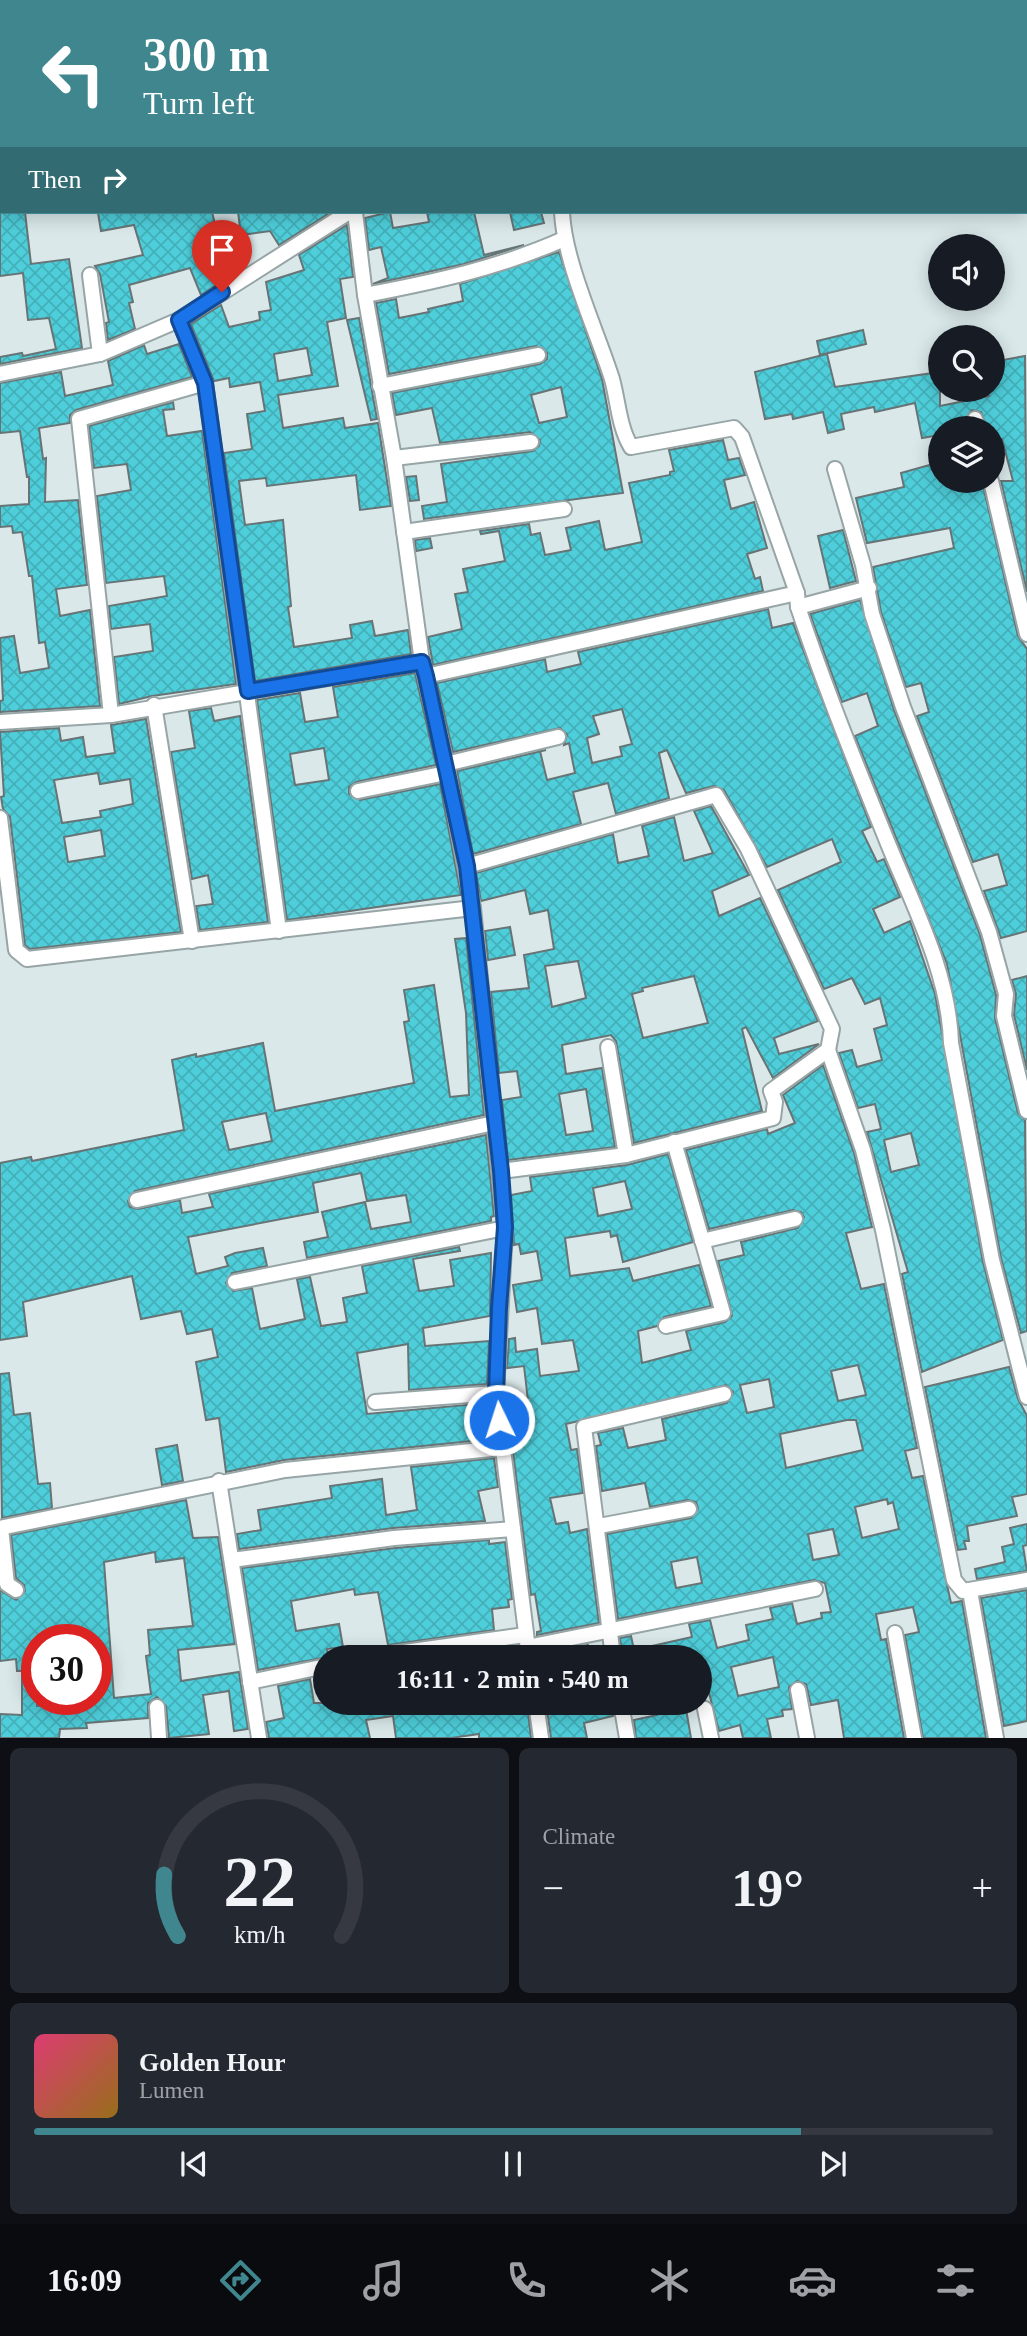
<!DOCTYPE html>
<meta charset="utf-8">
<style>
:root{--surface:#171b24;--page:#242831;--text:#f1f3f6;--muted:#9ea1a6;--line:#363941;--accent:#3f868e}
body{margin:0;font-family:"Times New Roman",serif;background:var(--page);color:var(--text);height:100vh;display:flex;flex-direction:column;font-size:26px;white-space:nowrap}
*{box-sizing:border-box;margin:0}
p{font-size:23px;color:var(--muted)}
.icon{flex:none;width:38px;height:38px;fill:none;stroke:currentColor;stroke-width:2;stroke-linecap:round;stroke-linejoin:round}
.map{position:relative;height:1738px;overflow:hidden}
.drawer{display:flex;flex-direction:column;gap:10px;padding:10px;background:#0d0f14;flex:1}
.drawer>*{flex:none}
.banner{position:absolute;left:0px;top:0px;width:1027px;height:214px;box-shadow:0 4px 18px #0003;background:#3f868e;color:#fff;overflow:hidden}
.tools{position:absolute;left:928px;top:234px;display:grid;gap:14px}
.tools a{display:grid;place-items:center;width:77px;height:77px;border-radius:50%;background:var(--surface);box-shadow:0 4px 18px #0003;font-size:35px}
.speed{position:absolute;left:21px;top:1624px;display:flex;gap:14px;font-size:35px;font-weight:700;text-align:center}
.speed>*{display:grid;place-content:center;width:91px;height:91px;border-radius:50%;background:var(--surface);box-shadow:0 4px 18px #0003;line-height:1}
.speed .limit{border:10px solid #d22;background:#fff;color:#111}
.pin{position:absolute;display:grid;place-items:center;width:60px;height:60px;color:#fff;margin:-72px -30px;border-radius:50% 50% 50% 0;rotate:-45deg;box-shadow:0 0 7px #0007}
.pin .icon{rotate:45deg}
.me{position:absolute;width:77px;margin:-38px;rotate:356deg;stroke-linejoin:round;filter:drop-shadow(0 0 5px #0008)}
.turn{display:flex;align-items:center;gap:24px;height:147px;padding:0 28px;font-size:32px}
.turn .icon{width:91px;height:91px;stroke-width:2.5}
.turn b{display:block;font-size:49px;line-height:60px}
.then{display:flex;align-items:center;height:66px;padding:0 28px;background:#0003;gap:14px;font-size:26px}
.big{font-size:52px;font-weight:800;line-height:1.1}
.drawer .tile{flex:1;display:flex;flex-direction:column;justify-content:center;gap:10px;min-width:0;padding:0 24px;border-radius:10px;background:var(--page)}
.drawer .dial{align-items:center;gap:0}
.dial svg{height:182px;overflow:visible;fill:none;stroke:var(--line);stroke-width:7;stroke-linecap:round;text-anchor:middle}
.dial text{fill:var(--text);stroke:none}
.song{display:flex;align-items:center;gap:21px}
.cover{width:84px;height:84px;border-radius:10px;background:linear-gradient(135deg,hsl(340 70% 55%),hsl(40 70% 35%))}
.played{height:7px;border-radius:4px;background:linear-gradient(90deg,var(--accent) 80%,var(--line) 80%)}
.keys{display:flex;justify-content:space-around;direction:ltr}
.heat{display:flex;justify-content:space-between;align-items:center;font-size:38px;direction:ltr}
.drawer .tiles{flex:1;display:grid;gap:10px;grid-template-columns:1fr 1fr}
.tile:last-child{grid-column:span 2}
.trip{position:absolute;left:313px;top:1645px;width:399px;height:70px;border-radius:35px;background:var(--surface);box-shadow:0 4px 18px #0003;font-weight:800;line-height:70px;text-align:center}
.tabs{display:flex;height:112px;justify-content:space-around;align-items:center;background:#090b0e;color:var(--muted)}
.tabs .icon{width:49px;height:49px}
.tabs .current{color:var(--accent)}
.tabs b{font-size:32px;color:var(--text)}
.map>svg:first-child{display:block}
.building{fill:url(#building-cross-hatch);stroke:#677475;stroke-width:2;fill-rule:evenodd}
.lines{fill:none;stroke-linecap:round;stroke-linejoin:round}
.street-casing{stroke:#97a5a6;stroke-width:18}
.street{stroke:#fff;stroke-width:14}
.route-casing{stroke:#114b97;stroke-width:18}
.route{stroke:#1a73e8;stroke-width:12}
</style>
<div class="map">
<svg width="1027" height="1738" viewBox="0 0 1027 1738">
<defs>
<pattern id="building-cross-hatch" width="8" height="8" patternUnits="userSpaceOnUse" patternTransform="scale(1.75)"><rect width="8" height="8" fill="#4eceda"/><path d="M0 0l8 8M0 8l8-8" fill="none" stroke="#43b0ba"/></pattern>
</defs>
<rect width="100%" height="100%" fill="#dae8ea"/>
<g class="building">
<path d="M0 212H25L31 264 69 259 82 348 0 364V357L22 353 23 356 56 349 49 318 28 320 23 273 0 276Z"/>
<path d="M107 212H212L228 277 201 295 190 268 129 285 133 302 129 303 135 329 108 340 106 323 109 322 100 274 95 266 143 255 134 225 101 231 98 213Z"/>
<path d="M238 212H331L279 245 270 231 241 235Z"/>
<path d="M390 212 393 228 429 222 427 212H474L484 255 524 245 464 264 373 284 388 278 381 247 369 250 365 218Z"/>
<path d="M510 212H541L544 223 514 230Z"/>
<path d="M347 225 353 277 340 279 346 318 327 322 338 386 278 395 283 428 343 418 345 428 378 423 391 506 360 510 356 475 267 486 266 478 239 481 245 525 283 520 291 606 288 607 294 647 352 638 350 625 372 621 375 636 408 630 411 654 255 681 224 453 252 449 247 414 265 411 260 382 230 387 229 378 214 381 191 324 221 305 229 327 260 320 259 312 271 310 266 282 304 270 299 255ZM307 348 312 375 278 381 274 354Z"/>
<path d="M559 252 602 379 623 493 424 519 422 506 447 502 441 464 533 451 539 446 540 440 530 432 440 443 432 408 396 415 392 393 540 364 547 359V353L536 346 389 374 376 303 396 299 399 318 429 312 428 309 463 301 460 284ZM561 387 567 417 539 423 531 395Z"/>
<path d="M359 318 377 419 371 420 347 320Z"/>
<path d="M863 330 866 344 820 355 817 341Z"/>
<path d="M179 344 192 377 76 410 70 415V423L39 428 43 459 46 458 45 502 78 500 87 585 56 589 60 616 90 610 100 706 0 712V701L3 700 0 638 14 636 20 673 49 668 45 642 39 643 32 576H29L22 532 13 533 12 526 0 527V506L29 504V477H27L20 431 0 433V383L61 372 65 396 113 385 108 361 144 345 147 354Z"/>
<path d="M827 354 835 387 940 372V406L989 396 988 390H992V362L1025 356 1027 592 1001 481H1013L1002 439 992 441V429H987L981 412 972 410 966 418 947 422 948 429H940V435L922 438 915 403 875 412 874 407 841 414 844 429 828 433 823 412 793 419 792 414 765 419 755 372Z"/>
<path d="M173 402 174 409 163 410 167 436 202 431 236 684 152 696 119 704 114 657 153 651 150 624 111 629 109 606 167 596 164 576 106 583 97 496 131 490 127 464 94 468 89 426Z"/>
<path d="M723 440 728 460 739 458 745 475 724 480 731 509 754 502 767 548 747 554 755 579 760 577 763 591 433 665 428 637 462 629 455 594 468 592 463 569 505 561 499 531 481 534 480 531 529 524 531 535 540 533 545 555 571 550 566 528 599 521 605 550 642 542 629 483 670 475V472L674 471 669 450Z"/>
<path d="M940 462V481H982L1018 636 1027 649V931L1001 938 984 891 1007 885 998 854 973 862 917 716 929 712 921 683 906 687 881 612 873 567 954 548 950 528 867 543 856 498 904 487 901 473Z"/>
<path d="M416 476 419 500 410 501 406 477Z"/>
<path d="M843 530 856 581 830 588 818 536Z"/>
<path d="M430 538 432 548 416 551 415 540Z"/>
<path d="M860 600 894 710 980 935 996 995 995 1018 1018 1113 1025 1120 1027 1331 1021 1333 1001 1258 947 964 855 736 878 726 867 693 842 702 810 614Z"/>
<path d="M768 609 772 628 793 623 871 827 862 831 877 862 884 859 900 897 873 909 884 933 910 921 935 994 983 1262 1003 1340 922 1372 902 1274 908 1272 867 1132 881 1129 875 1104 858 1108 839 1053 852 1050 857 1067 882 1060 874 1029 887 1025 880 998 865 1004 852 978 824 989 778 890 841 862 832 839 767 867 724 790 714 786 686 793 667 750 659 753 669 798 616 814 608 783 573 792 581 824 473 854 457 771 546 750 540 751 547 780 575 773 569 743 564 745 567 734 560 728 453 752 437 683 545 659 547 672 581 664 578 652ZM622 709 632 744 620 747 622 756 592 763 587 738 599 734 593 716ZM911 1133 919 1165 891 1172 884 1140Z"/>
<path d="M415 673 436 765 356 782 349 787V794L360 800 440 784 461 895 287 920 257 700 300 693 305 722 338 717 333 687ZM324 748 329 780 295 785 290 754Z"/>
<path d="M211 708 214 721 240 716 268 922 200 930 196 906 213 904 208 875 192 879 171 752 195 748 189 711Z"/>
<path d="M146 719 181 932 30 949 25 945 10 817 3 809 1 797 4 796 0 732 59 728 61 741 83 737 86 757 115 753 111 725ZM98 773 100 784 130 779 133 804 100 811 101 817 62 823 54 780ZM101 830 105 856 68 862 64 837Z"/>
<path d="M711 806 749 875 712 891 719 916 760 898 818 1021 774 1038 779 1054 819 1044 773 1078 746 1027 742 1029 762 1111 634 1143 616 1041 611 1035 562 1045 566 1074 602 1068 615 1147 508 1160 502 1100 521 1097 517 1071 499 1073 491 992 529 988 524 955 554 949 548 910 530 914 525 890 481 901 476 873 613 834 618 863 649 856 642 826 674 817 684 861 713 853 694 811ZM578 961 586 998 552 1007 545 966ZM694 976 708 1023 643 1038 632 994 643 991 642 988ZM586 1089 593 1131 566 1135 559 1094Z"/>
<path d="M510 927 515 955 488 960 485 931Z"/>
<path d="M466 938 484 1115 135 1191 128 1201 130 1207 138 1209 180 1200 182 1213 213 1207 209 1194 486 1135 494 1216 491 1217V1221L307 1258 304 1242 328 1237 322 1212 365 1202 371 1229 411 1222 406 1195 367 1201 361 1173 313 1183 318 1212 188 1237 196 1274 228 1266 225 1257 235 1253 263 1248 267 1266 232 1273 226 1283 233 1291 252 1288 260 1329 305 1319 297 1279 310 1277 321 1326 347 1322 343 1298 367 1293 362 1266 459 1247 460 1251 413 1259 419 1291 454 1286 450 1260 491 1253 490 1316 423 1328 425 1346 489 1341 487 1384 409 1390 408 1344 357 1353 367 1414 488 1403 492 1439 284 1460 226 1472 219 1418 206 1420 196 1362 218 1357 212 1329 187 1334 181 1311 141 1319 132 1276 23 1302 27 1336 0 1340V1163L31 1157 32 1161 184 1130 172 1060 196 1054V1057L263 1043 275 1111 414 1083 404 1022 409 1021 404 990 434 985 450 1097 469 1095 466 1013 455 939ZM266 1113 272 1141 229 1150 222 1122Z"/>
<path d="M1027 976V1070L1014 1015 1016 994 1012 980Z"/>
<path d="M823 1065 854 1153 872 1227 846 1233 861 1289 884 1284 917 1448 905 1451 912 1478 923 1476 951 1603 962 1601 986 1738H923L905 1635 919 1632 913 1607 876 1614 881 1640 886 1639 904 1738H844L838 1700 811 1705 806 1684 797 1681 789 1687 792 1709 782 1710 783 1716 767 1719 771 1738H743L740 1725 719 1731 709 1693 700 1695V1657H622L620 1638 631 1636 634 1650 692 1637 689 1624 710 1620 717 1648 749 1640 746 1625 773 1619 770 1608 792 1603 797 1624 822 1618 821 1613 831 1612 825 1583 814 1580 618 1619 607 1534 691 1518 698 1508 696 1502 688 1500 650 1507 645 1483 602 1491 596 1446 601 1445 598 1433 623 1428 628 1448 666 1440 662 1419 727 1403 733 1392 726 1385 566 1424 571 1450 577 1449 583 1493 550 1498 556 1524 568 1522 570 1533 587 1529 599 1623 537 1635V1632L541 1631 535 1594 531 1595 507 1404 528 1401 524 1366 507 1368 509 1339 515 1338 516 1352 537 1349 540 1376 579 1371 573 1340 542 1344 537 1308 517 1312 513 1285 542 1280 537 1251 521 1254 519 1244 514 1245 511 1195 532 1191 530 1177 627 1165 668 1154 693 1242 623 1262 617 1235 611 1237 610 1231 565 1238 570 1276 629 1268 633 1281 699 1265 711 1306 664 1317 657 1326 638 1331 642 1363 691 1350 686 1331 725 1322 732 1316 718 1261 744 1255 741 1242 798 1228 804 1217 801 1212 793 1210 709 1229 686 1150 767 1129 768 1134 795 1123 783 1095ZM625 1181 632 1209 598 1216 593 1188ZM858 1365 866 1395 838 1401 831 1371ZM769 1379 774 1407 747 1413 740 1385ZM847 1420H856L863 1450 786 1468 780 1434ZM887 1499 888 1504 893 1502 899 1529 862 1538 855 1507ZM833 1529 839 1555 813 1560 808 1534ZM697 1557 702 1583 676 1588 671 1562ZM773 1657 779 1687 738 1696 731 1667Z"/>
<path d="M1009 1367 1018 1399 1027 1416V1494L1012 1497 1017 1516 967 1526 969 1541H964L966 1549 958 1550 925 1387Z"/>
<path d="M9 1373 14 1415 30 1413 38 1484 50 1483 52 1508 2 1518 0 1374Z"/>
<path d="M177 1445 183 1481 162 1485 156 1449Z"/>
<path d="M494 1458 498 1487 478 1491 485 1521 393 1528 239 1549 237 1534 261 1530 258 1510 332 1498 330 1486 382 1479 386 1515 417 1510 411 1467Z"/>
<path d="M186 1500 193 1538 218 1537 235 1644 178 1650 181 1681 239 1672 248 1729 234 1731 229 1691 203 1695 209 1734 169 1738 166 1706 157 1697 148 1703V1718L86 1723 87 1728 60 1729 59 1738H0V1714L22 1715V1671H17L16 1659 0 1661V1590L16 1600 25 1591 24 1585 16 1578 11 1535ZM155 1552 156 1562 184 1558 193 1626 148 1630 150 1655 146 1656 151 1694 114 1698 104 1562ZM37 1640H96V1701L88 1702V1708L60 1710V1705L37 1706Z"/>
<path d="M1027 1524V1545L1023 1546 1027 1571 977 1579 975 1569 1005 1562 1002 1547 1014 1544 1010 1528Z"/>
<path d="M489 1540V1544L505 1542 512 1599 508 1600 509 1607 492 1609 494 1630 388 1645 378 1592 355 1595 354 1589 291 1601 296 1631 339 1624 343 1647 327 1649 328 1657 258 1670 242 1568 395 1548Z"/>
<path d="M1027 1590V1721L1004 1726 981 1598Z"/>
<path d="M588 1645 591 1657H541L540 1654Z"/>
<path d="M497 1649 498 1657H436Z"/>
<path d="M310 1679 314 1703H527L531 1738H479V1734L451 1738H396L393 1716 366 1720 370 1738H269L266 1722 284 1718 278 1686Z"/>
<path d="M546 1703H612L613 1716 584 1723 587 1738H551Z"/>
<path d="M654 1703H685L691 1738H636L634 1720 657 1715Z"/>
</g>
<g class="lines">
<defs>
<g id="street">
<path d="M358 0V2"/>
<path d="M869 0 870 2"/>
<path d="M1026 11H1027"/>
<path d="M355 212 365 295 394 458 422 662 446 764 473 908 505 1228 496 1393 529 1657"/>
<path d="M562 212C564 261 596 329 612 379 618 401 619 427 631 447L734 428 742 437 797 593 798 607C825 688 857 767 889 846 915 909 949 974 951 1043L992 1260 1027 1397"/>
<path d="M90 275 100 354"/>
<path d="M365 295C434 282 499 268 564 239"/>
<path d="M179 320 205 383 279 931"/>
<path d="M0 374 100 354 179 320 349 212"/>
<path d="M380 386 538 355"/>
<path d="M975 419 978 429"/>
<path d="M394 458 531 442"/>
<path d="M835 469 863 565 872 614 903 707 989 932 1006 994 1004 1016 1027 1111"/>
<path d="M991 481 1027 634"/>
<path d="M404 532 564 509"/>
<path d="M798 607 869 588"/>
<path d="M426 676 797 593"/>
<path d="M154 705 192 941"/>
<path d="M111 715 79 419 205 383"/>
<path d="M0 722 111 715 422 662"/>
<path d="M446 764 558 737"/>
<path d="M358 791 446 773"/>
<path d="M0 818 16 950 27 959 473 908"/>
<path d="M467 866 716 795 748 849 832 1029 828 1050 771 1091 775 1102 773 1118 626 1155 501 1171"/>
<path d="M608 1047 626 1155"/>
<path d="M828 1050 863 1150 883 1230 954 1580 963 1591 1027 1580"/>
<path d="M137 1200 494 1123"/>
<path d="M702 1241 795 1219"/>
<path d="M235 1282 505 1228"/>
<path d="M666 1326 723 1313 674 1142"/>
<path d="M375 1402 496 1393"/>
<path d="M219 1481 259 1738"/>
<path d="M599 1526 689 1509"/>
<path d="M0 1528 285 1470 501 1448"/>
<path d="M1 1528 7 1584 16 1590"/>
<path d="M232 1560 394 1538 513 1529"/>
<path d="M970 1591 996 1738"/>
<path d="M895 1633 914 1738"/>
<path d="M527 1647 815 1589"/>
<path d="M369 1657 525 1635"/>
<path d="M613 1657 584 1427 724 1394"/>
<path d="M250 1682 326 1666"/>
<path d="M798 1690 807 1738"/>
<path d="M536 1703 541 1738"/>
<path d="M621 1703 627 1738"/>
<path d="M157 1707 159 1738"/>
<path d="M705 1709 711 1738"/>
</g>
</defs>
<use href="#street" class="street-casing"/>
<use href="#street" class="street"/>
</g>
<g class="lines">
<defs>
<path id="route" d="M222 292 179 320 205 383 248 691 422 662 426 676 467 866 501 1171 505 1227 499 1308 496 1393 499 1420"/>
</defs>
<use href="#route" class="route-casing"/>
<use href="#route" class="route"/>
</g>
</svg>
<div class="tools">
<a><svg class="icon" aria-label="sound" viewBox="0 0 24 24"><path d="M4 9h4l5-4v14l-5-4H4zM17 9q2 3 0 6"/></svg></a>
<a><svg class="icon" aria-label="search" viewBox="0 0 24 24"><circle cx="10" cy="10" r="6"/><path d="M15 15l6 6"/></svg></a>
<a><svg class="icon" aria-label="layers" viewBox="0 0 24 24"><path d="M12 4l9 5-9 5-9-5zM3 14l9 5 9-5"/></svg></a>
</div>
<div class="speed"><div class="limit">30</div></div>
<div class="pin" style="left:222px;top:292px;background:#d93025"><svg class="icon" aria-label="arrive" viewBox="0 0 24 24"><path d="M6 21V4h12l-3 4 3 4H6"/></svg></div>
<svg class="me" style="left:499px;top:1420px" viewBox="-20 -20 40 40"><circle r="17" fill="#1a73e8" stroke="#fff" stroke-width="3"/><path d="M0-11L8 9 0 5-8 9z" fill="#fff"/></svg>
<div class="trip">16:11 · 2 min · 540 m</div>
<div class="banner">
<div class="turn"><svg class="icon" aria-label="left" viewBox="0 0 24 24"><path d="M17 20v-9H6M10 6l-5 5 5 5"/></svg><div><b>300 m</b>Turn left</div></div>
<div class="then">Then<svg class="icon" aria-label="right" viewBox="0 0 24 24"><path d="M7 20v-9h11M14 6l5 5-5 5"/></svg></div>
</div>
</div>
<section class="drawer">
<div class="tiles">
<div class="tile dial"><svg viewBox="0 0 100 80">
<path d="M14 69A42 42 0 1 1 86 69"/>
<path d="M14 69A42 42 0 0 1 8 42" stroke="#3f868e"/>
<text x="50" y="56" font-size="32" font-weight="700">22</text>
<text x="50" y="72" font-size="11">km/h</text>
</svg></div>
<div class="tile"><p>Climate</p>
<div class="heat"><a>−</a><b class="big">19°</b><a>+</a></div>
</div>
<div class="tile">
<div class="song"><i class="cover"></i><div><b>Golden Hour</b><p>Lumen</p></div></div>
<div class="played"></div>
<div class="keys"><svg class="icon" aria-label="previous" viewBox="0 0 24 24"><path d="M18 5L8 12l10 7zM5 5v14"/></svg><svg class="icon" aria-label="pause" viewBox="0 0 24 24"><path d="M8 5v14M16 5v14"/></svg><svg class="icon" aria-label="next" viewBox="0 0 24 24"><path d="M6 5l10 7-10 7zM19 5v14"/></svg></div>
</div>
</div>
</section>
<nav class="tabs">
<b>16:09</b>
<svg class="icon current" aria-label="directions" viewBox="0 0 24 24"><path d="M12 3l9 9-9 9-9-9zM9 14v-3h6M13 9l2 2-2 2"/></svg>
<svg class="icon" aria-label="music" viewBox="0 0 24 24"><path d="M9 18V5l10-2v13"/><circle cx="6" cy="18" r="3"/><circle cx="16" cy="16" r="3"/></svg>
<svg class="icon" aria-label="phone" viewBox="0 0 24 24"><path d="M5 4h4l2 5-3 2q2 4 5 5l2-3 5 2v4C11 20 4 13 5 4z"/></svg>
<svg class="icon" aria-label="climate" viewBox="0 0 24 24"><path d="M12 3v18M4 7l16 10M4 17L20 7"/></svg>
<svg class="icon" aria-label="car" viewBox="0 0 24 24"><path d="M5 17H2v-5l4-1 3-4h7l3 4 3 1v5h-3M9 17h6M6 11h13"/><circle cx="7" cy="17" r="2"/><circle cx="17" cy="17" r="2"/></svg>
<svg class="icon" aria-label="filters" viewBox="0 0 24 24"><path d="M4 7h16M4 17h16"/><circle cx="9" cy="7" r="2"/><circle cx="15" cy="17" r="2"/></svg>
</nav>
